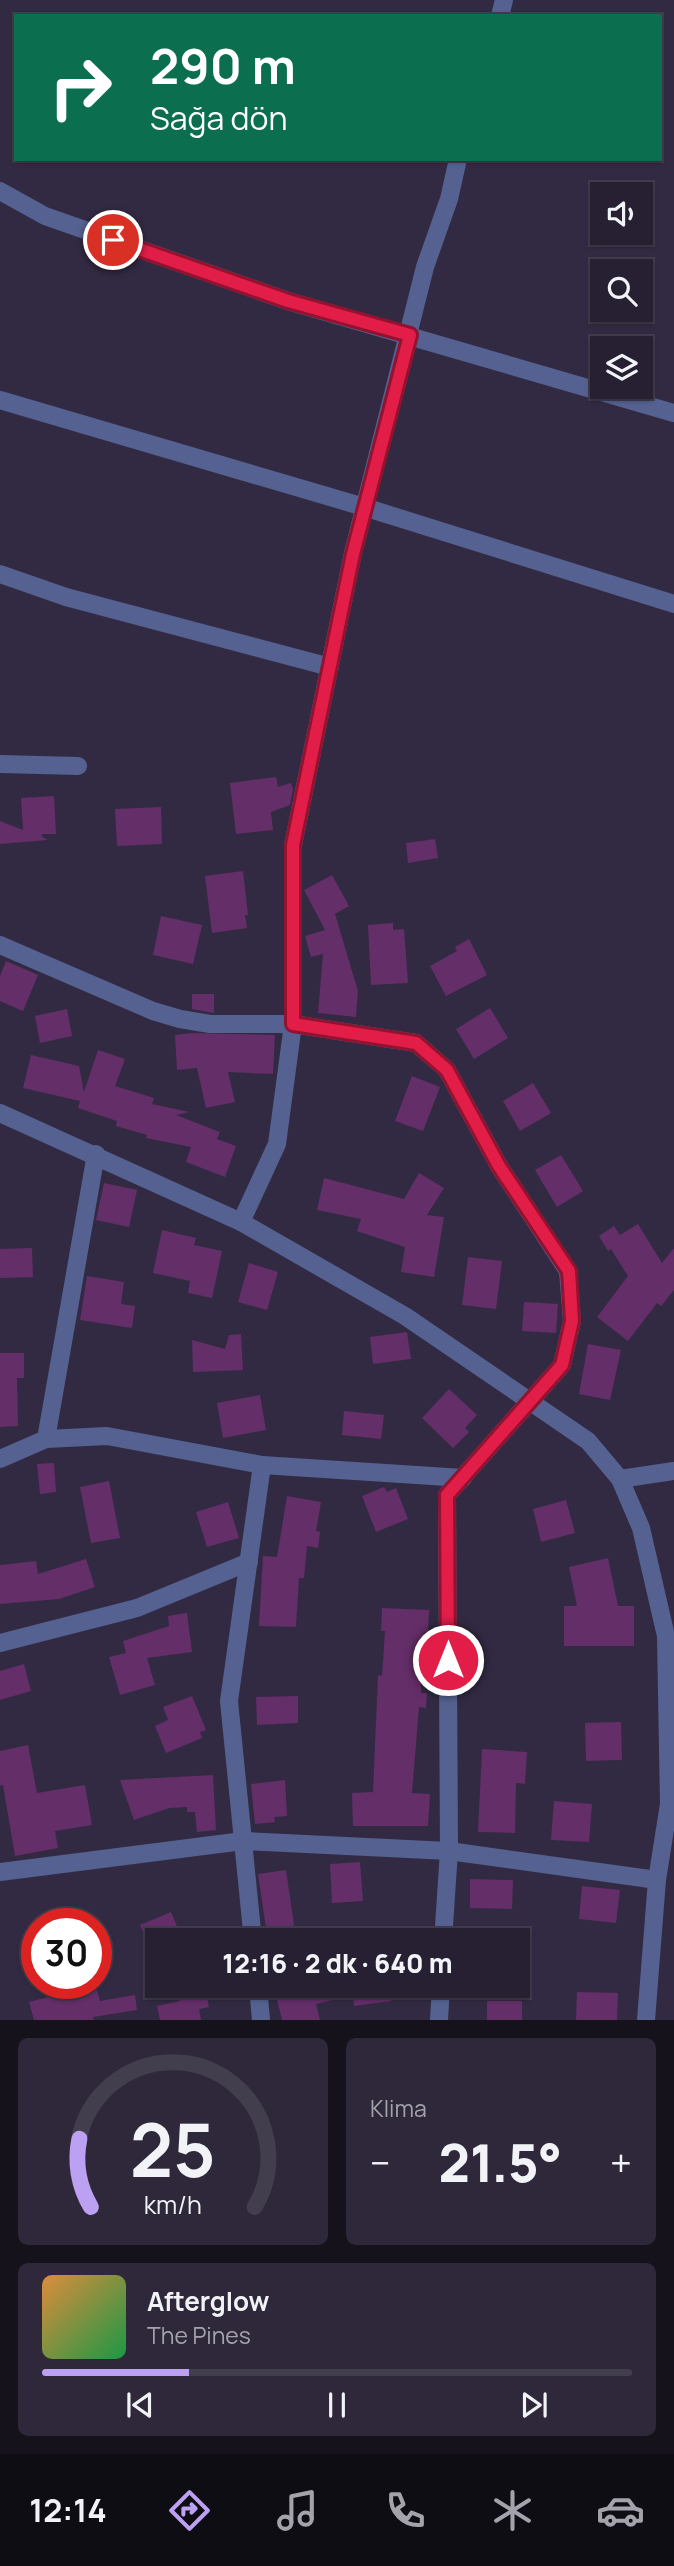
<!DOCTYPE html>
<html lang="tr">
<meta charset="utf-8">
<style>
:root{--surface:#262032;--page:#2e283a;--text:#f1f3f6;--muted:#a4a3ac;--line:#423e4d;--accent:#bca0f2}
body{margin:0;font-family:Manrope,sans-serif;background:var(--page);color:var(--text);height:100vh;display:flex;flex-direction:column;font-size:26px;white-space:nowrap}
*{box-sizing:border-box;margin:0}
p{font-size:23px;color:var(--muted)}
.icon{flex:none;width:38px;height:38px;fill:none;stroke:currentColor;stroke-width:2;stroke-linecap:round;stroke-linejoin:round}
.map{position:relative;height:2020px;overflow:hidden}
.drawer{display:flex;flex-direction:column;gap:18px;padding:18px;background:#15121c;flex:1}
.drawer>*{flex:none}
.banner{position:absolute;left:14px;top:14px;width:648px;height:147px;border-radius:0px;box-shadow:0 2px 5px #0004,0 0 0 2px var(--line);background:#0b6e4f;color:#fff;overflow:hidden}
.fabs{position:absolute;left:590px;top:182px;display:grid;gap:14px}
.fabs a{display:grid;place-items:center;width:63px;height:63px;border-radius:0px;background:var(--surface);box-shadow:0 2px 5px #0004,0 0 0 2px var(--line);font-size:35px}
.speed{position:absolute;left:21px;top:1908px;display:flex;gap:14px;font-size:35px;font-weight:700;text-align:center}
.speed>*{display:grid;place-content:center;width:91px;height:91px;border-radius:50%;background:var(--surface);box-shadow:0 2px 5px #0004,0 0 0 2px var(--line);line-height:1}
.speed .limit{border:10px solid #d22;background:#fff;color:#111}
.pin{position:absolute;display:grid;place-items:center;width:60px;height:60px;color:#fff;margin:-30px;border:4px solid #fff;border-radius:50%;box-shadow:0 2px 7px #0007}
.me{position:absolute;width:77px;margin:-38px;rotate:0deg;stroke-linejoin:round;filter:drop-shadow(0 0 5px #0008)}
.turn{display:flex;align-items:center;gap:24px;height:147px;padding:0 21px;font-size:32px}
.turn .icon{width:91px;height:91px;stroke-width:2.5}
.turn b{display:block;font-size:49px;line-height:60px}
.big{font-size:52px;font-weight:800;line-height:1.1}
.drawer .card{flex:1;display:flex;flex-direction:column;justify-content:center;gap:10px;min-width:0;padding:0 24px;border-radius:10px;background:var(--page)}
.drawer .dial{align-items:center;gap:0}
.dial svg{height:182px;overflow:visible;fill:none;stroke:var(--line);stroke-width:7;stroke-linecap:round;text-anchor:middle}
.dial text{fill:var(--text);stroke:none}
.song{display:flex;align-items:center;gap:21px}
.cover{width:84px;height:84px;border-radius:10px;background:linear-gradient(135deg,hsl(30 70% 55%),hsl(140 70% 35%))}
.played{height:7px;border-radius:4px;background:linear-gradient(90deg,var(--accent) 25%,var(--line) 25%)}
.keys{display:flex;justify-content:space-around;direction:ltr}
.heat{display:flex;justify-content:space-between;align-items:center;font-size:38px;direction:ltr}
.drawer .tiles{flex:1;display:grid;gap:18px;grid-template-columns:1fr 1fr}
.card:last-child{grid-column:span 2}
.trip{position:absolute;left:145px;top:1928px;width:385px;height:70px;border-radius:0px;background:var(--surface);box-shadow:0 2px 5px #0004,0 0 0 2px var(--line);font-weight:800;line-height:70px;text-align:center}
.menu{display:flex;height:112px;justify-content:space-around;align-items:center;background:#0f0d14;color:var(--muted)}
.menu .icon{width:49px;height:49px}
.menu .selected{color:var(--accent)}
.menu b{font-size:32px;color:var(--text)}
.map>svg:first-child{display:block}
.building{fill:#642e68}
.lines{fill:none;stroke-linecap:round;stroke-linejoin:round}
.minor{stroke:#556291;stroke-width:18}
.route-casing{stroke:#92132f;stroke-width:18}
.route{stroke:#e11d48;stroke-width:12}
</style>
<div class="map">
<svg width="674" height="2020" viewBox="0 0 674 2020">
<rect width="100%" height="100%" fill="#322a42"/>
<g class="building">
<path d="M276 777 278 787 291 783 293 789 290 805 271 812 273 830 236 834 230 783Z"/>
<path d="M54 796 56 834H42V837L48 840 0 844V821L23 830 21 798Z"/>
<path d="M161 807 162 844 117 846 115 809Z"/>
<path d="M435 839 438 858 408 863 406 843Z"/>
<path d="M243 871 248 915H245L247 928 212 933 205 876Z"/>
<path d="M332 875 349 906 335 914 358 991 356 1017 318 1013 323 954 311 957 305 936 325 930 304 890Z"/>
<path d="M161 916 202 925 193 964 153 955Z"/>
<path d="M393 923V930L404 929 408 983 371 985 368 925Z"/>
<path d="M469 939 487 975 446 996 430 966 457 951 455 947Z"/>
<path d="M6 961 38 975 23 1011 0 1001V976Z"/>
<path d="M192 994H214V1013L192 1009Z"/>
<path d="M490 1008 508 1038 474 1059 456 1029Z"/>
<path d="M67 1009 72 1036 40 1043 35 1016Z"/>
<path d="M192 1033 275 1035 273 1074 228 1072 235 1102 206 1108 197 1068 177 1070 175 1035Z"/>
<path d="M98 1050 125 1059 115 1086 154 1098 152 1104 189 1112 176 1115 220 1132 217 1139 236 1146 225 1177 186 1162 191 1147 146 1138 147 1135 116 1126 117 1121 78 1108 80 1101 23 1088 31 1055 79 1066 84 1092Z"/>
<path d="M412 1076 440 1087 423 1131 395 1121Z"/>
<path d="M533 1083 551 1113 520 1131 503 1101Z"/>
<path d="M561 1155 583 1191 557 1207 535 1170Z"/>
<path d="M419 1173 444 1188 427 1215 444 1217 434 1277 401 1272 405 1247 357 1231 361 1219 317 1210 324 1178 404 1199Z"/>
<path d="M104 1183 137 1190 129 1227 96 1220Z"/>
<path d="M638 1224 662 1263 674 1248V1290L661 1306 657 1303 628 1341 597 1317 628 1276 611 1249 608 1251 599 1236 614 1226 620 1235Z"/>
<path d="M162 1230 196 1238 194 1245 222 1251 212 1298 188 1293 190 1281 153 1273Z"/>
<path d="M32 1248 33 1277 0 1278V1249Z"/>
<path d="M468 1257 502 1261 496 1309 462 1305Z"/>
<path d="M249 1263 278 1272 267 1310 238 1302Z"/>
<path d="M87 1276 124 1282 121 1304 135 1306 132 1328 80 1320Z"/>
<path d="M524 1302 558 1304 556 1333 522 1331Z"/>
<path d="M407 1332 411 1359 373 1364 370 1337Z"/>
<path d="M241 1334 243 1370 193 1372 192 1340 225 1349 229 1335Z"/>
<path d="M588 1344 621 1350 610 1400 579 1394Z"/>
<path d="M0 1353H24V1378H17L18 1426 0 1427Z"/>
<path d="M449 1389 477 1415 465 1428 469 1432 453 1448 422 1418Z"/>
<path d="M260 1395 266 1430 223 1438 217 1403Z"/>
<path d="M344 1411 384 1415 381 1439 342 1435Z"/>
<path d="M54 1463 56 1492 40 1494 37 1464Z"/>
<path d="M109 1481 120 1538 91 1543 80 1487Z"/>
<path d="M384 1487 387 1492 396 1488 408 1519 376 1532 362 1496Z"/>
<path d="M287 1496 321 1502 316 1531 320 1532 318 1548 307 1546 304 1578H299L296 1627 259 1626 263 1556 277 1557Z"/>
<path d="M566 1500 575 1533 541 1542 533 1509Z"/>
<path d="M228 1502 239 1538 207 1547 196 1512Z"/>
<path d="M608 1558 618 1606H634V1646H564V1606H577L569 1567Z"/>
<path d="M86 1559 95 1587 59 1599 0 1604V1565L36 1561 38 1574Z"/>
<path d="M382 1608 429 1610 428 1633H424L421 1681V1693H427L426 1708 419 1707 412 1793 430 1794 428 1826H353L352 1793 373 1792 378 1675 382 1676 385 1631H381Z"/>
<path d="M187 1613 192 1652 147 1658 155 1685 120 1695 109 1657 126 1653 123 1641 169 1626 168 1616Z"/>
<path d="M24 1664 31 1691 0 1700V1671Z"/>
<path d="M192 1696 206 1730 200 1732 202 1738 166 1753 155 1726 168 1720 163 1707Z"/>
<path d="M298 1696V1723L257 1725 256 1697Z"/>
<path d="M621 1722 622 1760 586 1761 585 1723Z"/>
<path d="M28 1745 37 1793 85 1785 92 1825 55 1831 58 1848 15 1856 3 1785 0 1786V1751Z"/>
<path d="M482 1749 527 1752 525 1784 516 1783 515 1833 478 1832Z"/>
<path d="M213 1775 216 1830 197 1832 195 1812H187V1807L169 1808 134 1820 120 1780Z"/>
<path d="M285 1780 287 1816 274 1817 275 1822 255 1824 251 1784Z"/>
<path d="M554 1801 592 1804 589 1842 551 1840Z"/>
<path d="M360 1862 363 1901 332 1903 330 1864Z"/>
<path d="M286 1870 296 1939 268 1941 258 1874Z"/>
<path d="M470 1879 513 1880 512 1909 470 1908Z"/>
<path d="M582 1886 620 1890 616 1923 579 1919Z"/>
<path d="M171 1912 183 1941H147L140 1925Z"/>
<path d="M61 1983H95L100 2001 135 1995 137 2010 93 2017 94 2020H34L29 2002 64 1993Z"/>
<path d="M295 1986H389L391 2001 354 2006 353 1995 316 2004 320 2020H282L275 1991Z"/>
<path d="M206 1990 209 2007 199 2009 201 2020H160L157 2006 180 2001 179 1996Z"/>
<path d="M577 1992 618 1993 617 2020H576Z"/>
<rect x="487" y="2001" width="35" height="19"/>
</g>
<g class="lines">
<g class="minor">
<path d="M500 16 504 0"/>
<path d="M0 191 45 216 288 301 674 413"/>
<path d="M0 400 364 507 674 604"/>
<path d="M0 574 66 597 330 667"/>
<path d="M0 764 78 766"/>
<path d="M0 945 153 1011 180 1019 210 1024H293L416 1043 447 1070 499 1166 568 1271 572 1321 562 1365 447 1495 449 1851 443 1941"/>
<path d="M0 1113 241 1222 405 1316 588 1441 620 1479 641 1528 666 1636 669 1804 657 1880 646 2020"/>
<path d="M241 1222 277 1144 293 1024V845L353 553 425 267 449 199 458 159"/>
<path d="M46 1439 96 1154"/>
<path d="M0 1459 46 1439 107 1436 262 1465 463 1478"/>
<path d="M620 1479 674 1471"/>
<path d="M0 1643 137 1608 249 1562"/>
<path d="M0 1872 243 1841 449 1851 657 1880"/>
<path d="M253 1941 229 1701 262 1465"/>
<path d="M258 1986 261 2020"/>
<path d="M439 2020 441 1986"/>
</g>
</g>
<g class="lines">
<defs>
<path id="route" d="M113 240 288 301 410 335 353 554 293 845V1024L416 1043 447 1070 499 1166 569 1271 572 1321 562 1365 447 1495 448 1660"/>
</defs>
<use href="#route" class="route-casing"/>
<use href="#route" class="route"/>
</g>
</svg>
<div class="fabs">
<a><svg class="icon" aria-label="sound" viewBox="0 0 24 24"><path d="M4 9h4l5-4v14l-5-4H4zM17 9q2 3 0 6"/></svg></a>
<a><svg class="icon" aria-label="search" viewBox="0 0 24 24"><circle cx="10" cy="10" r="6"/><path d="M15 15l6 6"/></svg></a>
<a><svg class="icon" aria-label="layers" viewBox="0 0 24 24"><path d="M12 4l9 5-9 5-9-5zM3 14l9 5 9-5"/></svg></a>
</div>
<div class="speed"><div class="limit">30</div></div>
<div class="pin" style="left:113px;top:240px;background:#d93025"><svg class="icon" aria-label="arrive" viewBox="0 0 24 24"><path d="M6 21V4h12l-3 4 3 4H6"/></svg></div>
<svg class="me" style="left:448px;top:1660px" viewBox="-20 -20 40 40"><circle r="17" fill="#e11d48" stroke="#fff" stroke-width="3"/><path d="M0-11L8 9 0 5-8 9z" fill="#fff"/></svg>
<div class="trip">12:16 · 2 dk · 640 m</div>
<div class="banner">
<div class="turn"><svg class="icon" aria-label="right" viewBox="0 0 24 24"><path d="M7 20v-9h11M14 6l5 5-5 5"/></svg><div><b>290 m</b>Sağa dön</div></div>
</div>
</div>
<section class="drawer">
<div class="tiles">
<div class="card dial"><svg viewBox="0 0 100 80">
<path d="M14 69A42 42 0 1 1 86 69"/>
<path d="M14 69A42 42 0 0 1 9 39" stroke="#bca0f2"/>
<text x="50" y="56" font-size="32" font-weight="700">25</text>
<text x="50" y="72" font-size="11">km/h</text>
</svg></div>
<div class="card"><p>Klima</p>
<div class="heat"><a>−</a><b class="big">21.5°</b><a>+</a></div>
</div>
<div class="card">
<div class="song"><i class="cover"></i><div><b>Afterglow</b><p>The Pines</p></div></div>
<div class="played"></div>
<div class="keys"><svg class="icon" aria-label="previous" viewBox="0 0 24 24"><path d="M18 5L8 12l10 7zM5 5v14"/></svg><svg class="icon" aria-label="pause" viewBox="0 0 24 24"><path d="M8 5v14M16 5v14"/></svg><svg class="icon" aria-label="next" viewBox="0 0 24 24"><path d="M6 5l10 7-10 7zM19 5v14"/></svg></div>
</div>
</div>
</section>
<nav class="menu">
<b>12:14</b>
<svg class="icon selected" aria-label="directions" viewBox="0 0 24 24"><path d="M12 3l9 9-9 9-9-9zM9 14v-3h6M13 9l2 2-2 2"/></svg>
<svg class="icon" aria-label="music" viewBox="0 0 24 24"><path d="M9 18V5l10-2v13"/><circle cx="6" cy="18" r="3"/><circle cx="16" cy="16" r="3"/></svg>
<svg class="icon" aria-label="phone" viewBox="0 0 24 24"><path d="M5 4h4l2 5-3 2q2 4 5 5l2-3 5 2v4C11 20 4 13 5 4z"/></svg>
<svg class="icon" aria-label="climate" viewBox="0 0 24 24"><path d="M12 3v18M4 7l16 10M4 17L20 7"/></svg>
<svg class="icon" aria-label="car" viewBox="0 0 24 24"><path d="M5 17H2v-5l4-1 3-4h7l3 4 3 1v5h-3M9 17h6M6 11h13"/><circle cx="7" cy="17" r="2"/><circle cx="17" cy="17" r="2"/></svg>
</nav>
